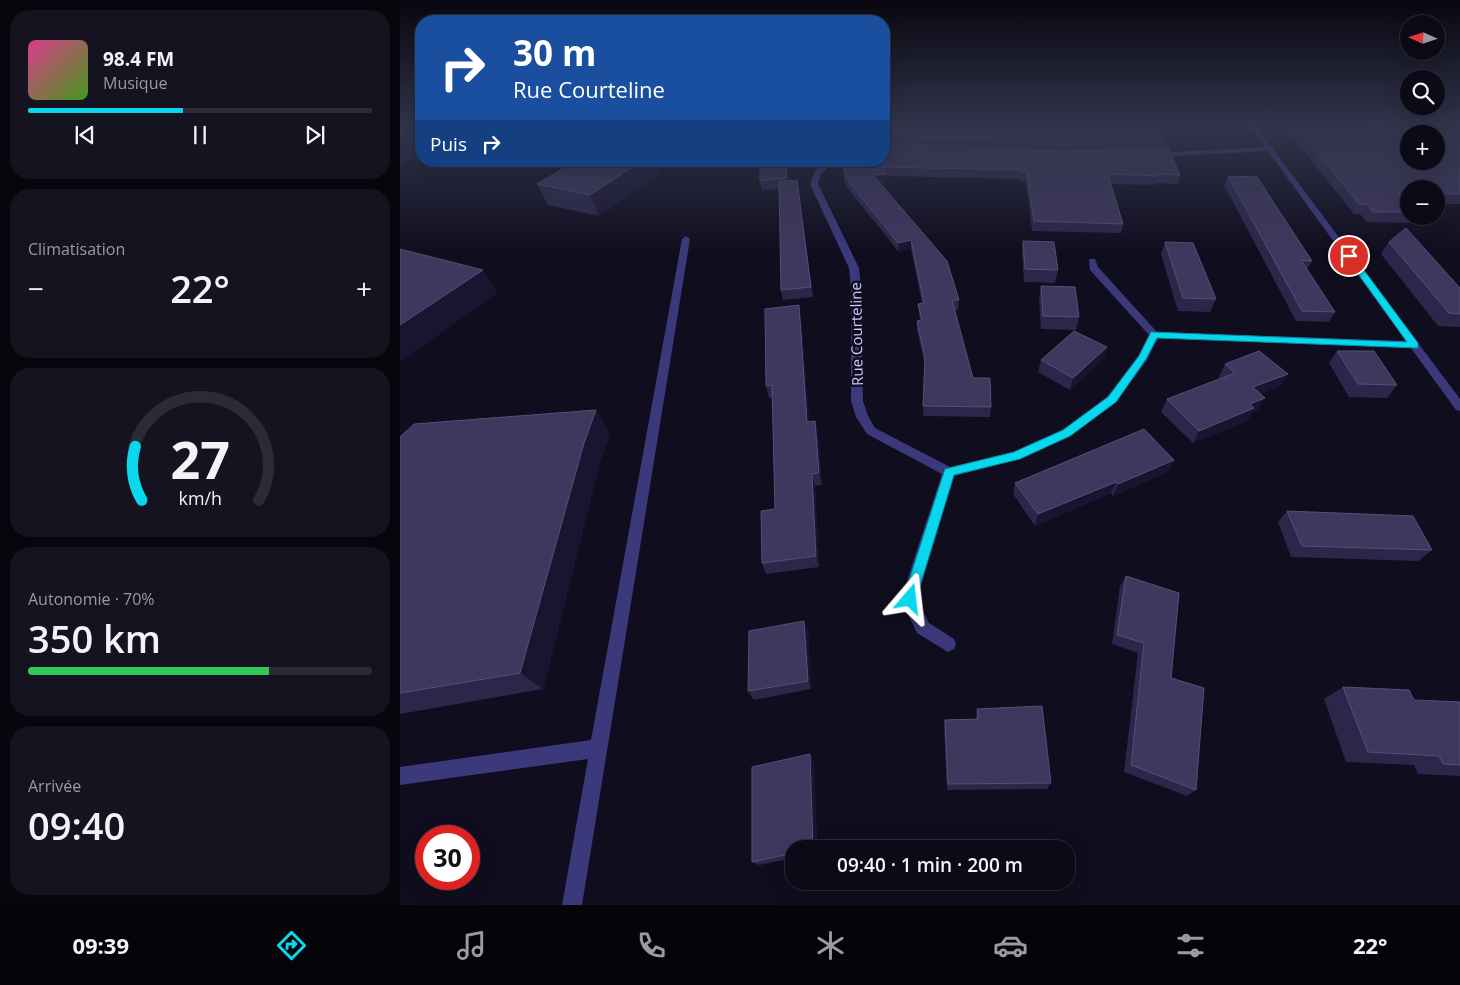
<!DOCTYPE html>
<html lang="fr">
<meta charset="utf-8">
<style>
:root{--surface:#0c0a16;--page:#15131f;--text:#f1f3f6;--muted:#9a9aa1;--line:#2c2b35;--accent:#08d7ed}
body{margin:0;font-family:"Open Sans",sans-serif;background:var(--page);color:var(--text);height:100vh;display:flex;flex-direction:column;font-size:19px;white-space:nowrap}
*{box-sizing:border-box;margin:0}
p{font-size:16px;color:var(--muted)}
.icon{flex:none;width:28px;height:28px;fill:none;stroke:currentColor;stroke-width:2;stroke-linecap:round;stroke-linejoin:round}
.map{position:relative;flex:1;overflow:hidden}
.sheet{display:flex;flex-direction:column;gap:10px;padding:10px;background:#07060c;width:400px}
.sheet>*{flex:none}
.banner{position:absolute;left:15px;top:15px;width:475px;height:152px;border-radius:20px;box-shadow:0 5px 20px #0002,0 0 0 1px var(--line);background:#1a4fa0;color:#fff;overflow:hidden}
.needle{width:32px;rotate:273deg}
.controls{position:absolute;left:1000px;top:15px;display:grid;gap:10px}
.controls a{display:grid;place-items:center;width:45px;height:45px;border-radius:50%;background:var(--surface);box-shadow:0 5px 20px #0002,0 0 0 1px var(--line);font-size:25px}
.speed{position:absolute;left:15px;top:825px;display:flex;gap:10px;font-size:25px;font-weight:700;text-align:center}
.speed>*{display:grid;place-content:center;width:65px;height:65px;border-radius:50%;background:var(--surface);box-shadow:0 5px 20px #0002,0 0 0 1px var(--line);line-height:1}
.speed .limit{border:8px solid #d22;background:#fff;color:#111}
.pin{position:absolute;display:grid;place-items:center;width:42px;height:42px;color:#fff;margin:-21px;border:2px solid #fff;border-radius:50%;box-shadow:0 1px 5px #0007}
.me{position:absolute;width:55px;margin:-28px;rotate:17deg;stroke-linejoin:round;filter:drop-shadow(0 0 4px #0008)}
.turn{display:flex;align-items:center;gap:18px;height:105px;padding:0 15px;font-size:22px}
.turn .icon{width:65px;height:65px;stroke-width:2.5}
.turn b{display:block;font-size:35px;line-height:42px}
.then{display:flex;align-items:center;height:48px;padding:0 15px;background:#0003;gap:10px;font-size:19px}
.big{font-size:38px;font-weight:600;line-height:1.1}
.sheet .tile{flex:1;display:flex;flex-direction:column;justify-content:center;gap:8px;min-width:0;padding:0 18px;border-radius:20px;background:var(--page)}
.sheet .dial{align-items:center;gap:0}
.dial svg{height:130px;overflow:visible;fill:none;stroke:var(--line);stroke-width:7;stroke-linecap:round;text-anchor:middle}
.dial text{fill:var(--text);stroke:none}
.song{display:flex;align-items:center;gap:15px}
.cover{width:60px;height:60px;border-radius:8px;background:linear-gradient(135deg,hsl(330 70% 55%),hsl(100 70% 35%))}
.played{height:5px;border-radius:2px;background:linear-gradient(90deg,var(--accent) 45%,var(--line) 45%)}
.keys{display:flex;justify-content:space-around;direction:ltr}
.heat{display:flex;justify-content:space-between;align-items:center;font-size:28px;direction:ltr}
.charge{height:8px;border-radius:4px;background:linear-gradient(90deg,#34c759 70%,var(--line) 0)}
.trip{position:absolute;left:385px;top:840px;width:290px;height:50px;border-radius:20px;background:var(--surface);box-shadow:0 5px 20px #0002,0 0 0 1px var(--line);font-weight:600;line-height:50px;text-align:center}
.menu{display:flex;height:80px;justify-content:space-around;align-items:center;background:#050409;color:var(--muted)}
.menu .icon{width:35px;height:35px}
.menu .current{color:var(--accent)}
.menu b{font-size:22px;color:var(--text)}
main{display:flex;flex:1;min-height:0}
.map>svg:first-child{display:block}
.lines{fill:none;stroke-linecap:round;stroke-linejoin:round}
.service{fill:#3b397c;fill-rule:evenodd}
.minor{fill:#3b397c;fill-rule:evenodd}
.wall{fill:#2d264b}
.shaded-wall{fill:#1a1431}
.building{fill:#3f375e;stroke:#564f77;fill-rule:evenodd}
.route{fill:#08d7ed;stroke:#058c9a}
.labels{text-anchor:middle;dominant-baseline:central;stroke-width:5;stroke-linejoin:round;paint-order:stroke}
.street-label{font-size:15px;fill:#d1ccfd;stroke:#100d1e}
</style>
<main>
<section class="sheet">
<div class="tile">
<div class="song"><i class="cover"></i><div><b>98.4 FM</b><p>Musique</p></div></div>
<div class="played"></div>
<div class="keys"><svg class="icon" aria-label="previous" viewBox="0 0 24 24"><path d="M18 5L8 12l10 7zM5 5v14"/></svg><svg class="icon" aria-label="pause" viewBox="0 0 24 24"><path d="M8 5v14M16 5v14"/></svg><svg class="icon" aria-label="next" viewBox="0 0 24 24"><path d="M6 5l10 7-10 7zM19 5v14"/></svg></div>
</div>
<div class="tile"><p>Climatisation</p>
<div class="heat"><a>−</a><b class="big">22°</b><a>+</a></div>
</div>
<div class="tile dial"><svg viewBox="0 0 100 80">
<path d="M14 69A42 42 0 1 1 86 69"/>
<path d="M14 69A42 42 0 0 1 10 36" stroke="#08d7ed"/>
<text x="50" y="56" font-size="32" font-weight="700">27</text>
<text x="50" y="72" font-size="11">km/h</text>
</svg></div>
<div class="tile"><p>Autonomie · 70%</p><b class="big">350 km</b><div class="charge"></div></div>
<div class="tile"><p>Arrivée</p><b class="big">09:40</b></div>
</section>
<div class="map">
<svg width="1060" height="905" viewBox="0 0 1060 905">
<rect width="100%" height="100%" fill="#100d1e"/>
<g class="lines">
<path class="service" d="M286 236 290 239 182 905H162L188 759 0 785V767L191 740 282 239Z"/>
<path class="minor" d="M849 125H855L1060 399V411L1056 410 1011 348 758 338 747 360 716 402 671 436 620 459 554 476 517 599 529 623 554 639 556 644 554 649 548 652 517 633 501 599 542 474 467 434 456 417 451 401V289L449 268 410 184 415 171 426 161H434L421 174 418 184 459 268 461 289 463 401 468 416 475 428 550 467 613 452 663 430 708 396 738 356 749 335 690 270 689 259H695L698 267 757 332 1006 341 868 151 755 157 751 155 755 153 865 147Z"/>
</g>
<g class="wall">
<path d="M484 125 764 140 762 148 780 175 778 184 756 183 755 185 711 184 723 224 721 233 632 231 626 182 619 181V179L486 176V183L480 184 559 300 558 310H554L573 378 591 407 590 417 523 416 525 365 517 331V321L520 320 519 313 518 304 522 303 511 249 499 252 445 185 444 176H445L439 161H484Z"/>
<path d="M890 125H969L972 127 1046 129 1042 125H1060V204H1036V189H1009V203H1007L1009 204V216H1014L1010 223 967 222 960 214H954L888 131Z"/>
<path d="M176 161H263L258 175 199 216 148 205 137 184Z"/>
<path d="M387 161 388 181 398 190 413 297 383 300 381 290 379 189 362 190 360 181Z"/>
<path d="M828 176 912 261 907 269 935 312 929 322 896 321 824 185Z"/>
<path d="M623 241 658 270 655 283 624 282 622 253Z"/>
<path d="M765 242 816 299 810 312 778 311 761 254Z"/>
<path d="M989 242 1060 288V327L1038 326 981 254Z"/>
<path d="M641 286 679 317 676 330 641 329 639 298Z"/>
<path d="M401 318 409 422 415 421 418 433 422 485 415 486 419 567 366 574 362 563 375 509 372 398H369L366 386Z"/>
<path d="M707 347 703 359 670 390 638 372 641 360Z"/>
<path d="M937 351 997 385 987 398 949 397 929 363Z"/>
<path d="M825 364 888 374 880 386 861 394 858 410 852 413 847 421 793 443 761 412 767 399 821 379 819 377Z"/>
<path d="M210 433 199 465 143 689 0 714V437Z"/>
<path d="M774 460 768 472 713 496 711 493 635 526 613 494 615 483Z"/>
<path d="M887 511 1032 550 1018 561 891 557 878 522Z"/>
<path d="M726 576 771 678 796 790 787 796 724 772 738 653 712 644 720 586Z"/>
<path d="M404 621 408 631 411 689 354 700 348 691Z"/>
<path d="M943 687 1014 700 1060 702V776L1018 774 1014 765 946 762 924 699Z"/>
<path d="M577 709 651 783 647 789 547 790 544 728 545 720 576 719Z"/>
<path d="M410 754 414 761 417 849H394V858L359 865 352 862Z"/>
</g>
<g class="shaded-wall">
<path d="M14 125H21V149L0 168V137Z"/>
<path d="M242 161H263L258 175 199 216 190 195Z"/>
<path d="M386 161H387L389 188 387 178Z"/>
<path d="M485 174 486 183 473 184V175Z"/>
<path d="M511 240V249L499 252 498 243Z"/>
<path d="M83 270 98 293 0 362V325Z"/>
<path d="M399 305 401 318 410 434 407 422Z"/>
<path d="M707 347 703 359 670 390 673 378Z"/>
<path d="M888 374 880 386 846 400 853 387Z"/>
<path d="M865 398 858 410 852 413 847 421 793 443 799 431 850 404Z"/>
<path d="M196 410 210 433 199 465 143 689 120 673 184 443Z"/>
<path d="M415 421 418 433 422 485 419 473Z"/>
<path d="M774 460 768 472 713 496 718 484Z"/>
<path d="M412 474 415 486 419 567 416 556Z"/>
<path d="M716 482 711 493 635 526 638 514Z"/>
<path d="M404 621 408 631 411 689 408 681Z"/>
<path d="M410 754 414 761 417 849H413Z"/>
</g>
<g class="building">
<path d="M0 125H14L0 137Z"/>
<path d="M484 125H757L764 140 667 144 484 135Z"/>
<path d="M895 125H969L972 127 1060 129V194H1036V189H1009V193H998L1009 204V212H973L966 204H959ZM1009 134H1036V161H1009Z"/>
<path d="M1055 125H1060V128H1059Z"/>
<path d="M484 143 666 152 768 148 780 175 757 174 758 176 708 174 723 224 634 221 627 172H621L620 170 482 167 485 174 473 175 547 261 559 300H552L573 378H590L591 407 523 406 525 357 517 321 522 320 518 304 524 303 511 240 498 243 444 176 446 174 442 161H484Z"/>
<path d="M176 161H242L190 195 137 184Z"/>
<path d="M360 161H386L387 178 360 181Z"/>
<path d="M828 176 857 177 912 261 901 260 935 312 902 311Z"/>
<path d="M397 180 411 287 381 290 379 182Z"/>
<path d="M1006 228 1060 288V314L1049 313 989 242Z"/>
<path d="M623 241 654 242 658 270 625 269Z"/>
<path d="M765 242 793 243 816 299 783 298Z"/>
<path d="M0 249 83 270 0 325Z"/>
<path d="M641 286 675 287 679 317 643 316Z"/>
<path d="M399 305 407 422 415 421 419 473 412 474 416 556 362 563 361 511 375 509 372 385 366 386 365 309Z"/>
<path d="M674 331 707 347 673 378 641 360Z"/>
<path d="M859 351 888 374 853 387 865 398 850 404 854 408 799 431 767 399 835 373 825 364Z"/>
<path d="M937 351H974L997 385 958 384Z"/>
<path d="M196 410 184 443 120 673 0 693V437L14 424Z"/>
<path d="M744 429 774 460 718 484 716 482 638 514 615 483Z"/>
<path d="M887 511 1013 516 1032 550 902 546Z"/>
<path d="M726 576 779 593 771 678 804 688 796 790 731 765 744 643 717 635Z"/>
<path d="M404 621 408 681 348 691 349 631Z"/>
<path d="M943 687 1009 690 1014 700 1060 702V765L1043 764 1039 756 968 752Z"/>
<path d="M642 706 651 783 548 784 545 720 578 719 577 709Z"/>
<path d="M410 754 413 849H394V853L352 862V767Z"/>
</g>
<linearGradient id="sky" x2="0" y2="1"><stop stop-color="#090710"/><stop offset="0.5" stop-color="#31354c"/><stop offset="1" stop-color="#31354c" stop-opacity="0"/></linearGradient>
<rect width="1060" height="252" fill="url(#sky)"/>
<path class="route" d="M946 254H952L1018 343V348L757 338 746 359 716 402 670 436 620 459 554 475 516 599 514 603 510 605 505 603 503 599 545 469 614 452 663 430 708 397 739 356 751 332 1007 342 946 257Z"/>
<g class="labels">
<g class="street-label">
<text transform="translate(456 334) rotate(-91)">Rue Courteline</text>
</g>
</g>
</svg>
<div class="controls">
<a><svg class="needle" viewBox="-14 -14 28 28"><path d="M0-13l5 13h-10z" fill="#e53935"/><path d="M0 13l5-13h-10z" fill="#9a9aa1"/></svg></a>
<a><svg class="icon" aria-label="search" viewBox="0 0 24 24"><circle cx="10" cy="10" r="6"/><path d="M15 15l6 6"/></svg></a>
<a>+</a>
<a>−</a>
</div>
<div class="speed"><div class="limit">30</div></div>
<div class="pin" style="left:949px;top:256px;background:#d93025"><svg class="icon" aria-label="arrive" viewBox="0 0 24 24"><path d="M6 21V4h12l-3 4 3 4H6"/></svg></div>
<svg class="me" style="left:510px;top:599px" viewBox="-20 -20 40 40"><path d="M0-17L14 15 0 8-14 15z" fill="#08d7ed" stroke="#fff" stroke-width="4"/></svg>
<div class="trip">09:40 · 1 min · 200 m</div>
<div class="banner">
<div class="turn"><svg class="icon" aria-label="right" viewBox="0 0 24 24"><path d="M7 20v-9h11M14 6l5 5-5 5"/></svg><div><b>30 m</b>Rue Courteline</div></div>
<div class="then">Puis<svg class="icon" aria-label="right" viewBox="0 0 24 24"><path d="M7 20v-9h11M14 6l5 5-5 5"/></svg></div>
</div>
</div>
</main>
<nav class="menu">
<b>09:39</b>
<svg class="icon current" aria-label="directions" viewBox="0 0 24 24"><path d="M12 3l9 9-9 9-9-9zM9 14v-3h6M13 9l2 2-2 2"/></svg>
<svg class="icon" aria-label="music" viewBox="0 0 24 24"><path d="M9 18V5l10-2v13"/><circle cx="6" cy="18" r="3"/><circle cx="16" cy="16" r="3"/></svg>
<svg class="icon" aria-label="phone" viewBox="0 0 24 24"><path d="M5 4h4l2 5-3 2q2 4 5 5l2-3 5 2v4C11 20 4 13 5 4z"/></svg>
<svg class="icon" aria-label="climate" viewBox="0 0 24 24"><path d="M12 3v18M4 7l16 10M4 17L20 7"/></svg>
<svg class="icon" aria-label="car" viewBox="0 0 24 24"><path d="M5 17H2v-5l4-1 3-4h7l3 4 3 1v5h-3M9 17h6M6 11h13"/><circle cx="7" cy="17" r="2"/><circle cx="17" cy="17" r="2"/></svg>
<svg class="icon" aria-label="filters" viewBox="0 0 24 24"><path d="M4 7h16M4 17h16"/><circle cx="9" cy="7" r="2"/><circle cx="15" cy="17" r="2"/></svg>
<b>22°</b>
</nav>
